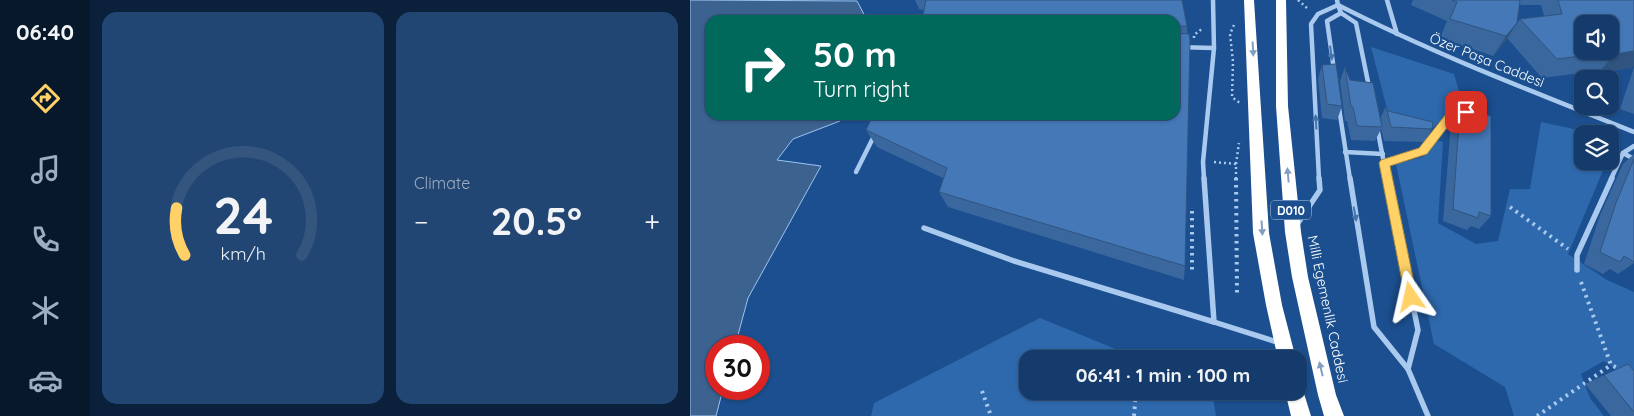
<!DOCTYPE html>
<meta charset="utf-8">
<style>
:root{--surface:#143b6b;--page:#214673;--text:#f1f3f6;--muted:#9dadc1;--line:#33557e;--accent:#ffd166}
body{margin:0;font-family:Quicksand,sans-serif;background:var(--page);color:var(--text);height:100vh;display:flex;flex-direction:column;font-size:19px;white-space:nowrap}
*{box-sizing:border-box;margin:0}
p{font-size:16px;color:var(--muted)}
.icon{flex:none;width:28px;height:28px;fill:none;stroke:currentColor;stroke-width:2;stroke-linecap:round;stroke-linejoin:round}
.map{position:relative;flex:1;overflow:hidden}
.panel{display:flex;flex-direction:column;gap:12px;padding:12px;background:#0b203b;width:600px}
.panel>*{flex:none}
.banner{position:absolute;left:15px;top:15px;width:475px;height:105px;border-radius:15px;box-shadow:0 1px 4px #0004,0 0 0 1px var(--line);background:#00695c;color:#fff;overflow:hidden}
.fabs{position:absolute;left:884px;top:15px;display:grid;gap:10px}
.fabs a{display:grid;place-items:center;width:45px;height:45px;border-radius:10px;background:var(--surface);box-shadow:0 1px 4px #0004,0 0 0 1px var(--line);font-size:25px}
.speed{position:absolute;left:15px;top:335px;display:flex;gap:10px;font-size:25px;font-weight:700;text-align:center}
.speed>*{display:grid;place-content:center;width:65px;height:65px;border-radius:50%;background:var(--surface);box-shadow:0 1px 4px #0004,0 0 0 1px var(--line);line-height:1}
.speed .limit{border:8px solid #d22;background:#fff;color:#111}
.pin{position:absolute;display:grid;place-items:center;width:42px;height:42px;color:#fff;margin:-21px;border-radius:10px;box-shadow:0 2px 8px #0006}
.me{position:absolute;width:55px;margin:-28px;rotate:349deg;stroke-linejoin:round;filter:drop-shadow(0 0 4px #0008)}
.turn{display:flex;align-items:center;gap:18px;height:105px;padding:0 25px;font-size:22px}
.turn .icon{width:65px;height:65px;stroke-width:2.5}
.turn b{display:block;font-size:35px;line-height:42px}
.big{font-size:38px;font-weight:700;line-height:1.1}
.panel .card{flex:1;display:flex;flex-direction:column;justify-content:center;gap:8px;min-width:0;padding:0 18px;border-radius:15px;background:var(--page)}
.panel .dial{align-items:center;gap:0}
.dial svg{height:130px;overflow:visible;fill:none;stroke:var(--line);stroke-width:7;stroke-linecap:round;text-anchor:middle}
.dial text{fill:var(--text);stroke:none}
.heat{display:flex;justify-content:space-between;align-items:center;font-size:28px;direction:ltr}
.panel .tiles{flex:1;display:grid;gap:12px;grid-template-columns:repeat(2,1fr)}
.trip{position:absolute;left:329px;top:350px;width:288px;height:50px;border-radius:15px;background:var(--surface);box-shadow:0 1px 4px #0004,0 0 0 1px var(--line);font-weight:700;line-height:50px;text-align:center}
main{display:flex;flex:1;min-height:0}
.tab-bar{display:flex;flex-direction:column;width:90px;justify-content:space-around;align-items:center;background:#08182b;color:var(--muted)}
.tab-bar .icon{width:35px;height:35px}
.tab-bar .selected{color:var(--accent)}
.tab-bar b{font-size:22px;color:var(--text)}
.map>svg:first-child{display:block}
.green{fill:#2e69ad}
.water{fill:#3c6290;stroke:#9cc4f0}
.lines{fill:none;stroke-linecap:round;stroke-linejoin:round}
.path-far1{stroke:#a9c9ee;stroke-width:2.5;stroke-dasharray:2 3;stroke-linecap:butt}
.path{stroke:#a9c9ee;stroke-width:4;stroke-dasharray:2.5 4.5;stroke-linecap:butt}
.street-far1{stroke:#a9c9ee;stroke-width:4.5}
.street{stroke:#a9c9ee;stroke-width:5.5}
.highway{fill:#fff;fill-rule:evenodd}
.wall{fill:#3a679d}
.shaded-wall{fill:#305480}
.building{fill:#4478b7;stroke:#305480;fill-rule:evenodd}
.oneway{fill:#829ec1}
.oneway2{fill:#4674ac}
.route{fill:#ffd166;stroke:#a68842}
.labels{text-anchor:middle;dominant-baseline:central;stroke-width:5;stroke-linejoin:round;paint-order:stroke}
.shield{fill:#1b4f8f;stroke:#bbcadd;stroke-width:1}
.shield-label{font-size:12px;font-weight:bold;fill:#fff}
.street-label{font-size:14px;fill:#fff;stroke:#1b4f8f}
</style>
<main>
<nav class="tab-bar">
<b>06:40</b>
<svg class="icon selected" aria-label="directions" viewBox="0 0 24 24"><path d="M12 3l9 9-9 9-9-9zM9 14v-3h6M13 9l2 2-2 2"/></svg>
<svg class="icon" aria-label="music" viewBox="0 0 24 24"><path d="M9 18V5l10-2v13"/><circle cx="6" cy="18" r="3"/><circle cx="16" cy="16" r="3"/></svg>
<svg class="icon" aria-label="phone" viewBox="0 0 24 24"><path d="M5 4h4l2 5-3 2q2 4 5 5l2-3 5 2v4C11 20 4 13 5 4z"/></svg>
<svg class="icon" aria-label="climate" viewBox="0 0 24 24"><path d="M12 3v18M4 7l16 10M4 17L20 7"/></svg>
<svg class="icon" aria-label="car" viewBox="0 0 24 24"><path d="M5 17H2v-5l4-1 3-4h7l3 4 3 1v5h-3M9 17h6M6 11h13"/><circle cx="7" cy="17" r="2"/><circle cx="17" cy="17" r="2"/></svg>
</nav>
<section class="panel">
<div class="tiles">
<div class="card dial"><svg viewBox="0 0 100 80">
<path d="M14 69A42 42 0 1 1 86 69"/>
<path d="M14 69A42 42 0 0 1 9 40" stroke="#ffd166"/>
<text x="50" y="56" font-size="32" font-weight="700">24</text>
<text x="50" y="72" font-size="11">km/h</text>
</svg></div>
<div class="card"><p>Climate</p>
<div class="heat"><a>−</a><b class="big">20.5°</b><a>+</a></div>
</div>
</div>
</section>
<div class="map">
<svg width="944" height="416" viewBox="0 0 944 416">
<rect width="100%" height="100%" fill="#1b4f8f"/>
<g class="green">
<path d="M681 47 764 74 772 101 736 134 701 124Z"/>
<path d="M851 122 907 134H892V161H917L878 254 917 280 944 292V382L914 361 891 374 900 398 914 416H824L815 387 744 344 706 164 733 157 744 140 753 142 748 223 786 244 808 241 820 189H840Z"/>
<path d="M350 318 450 359H338V391H522L526 416H181L184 403Z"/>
</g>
<path class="water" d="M0 0 167 1 177 20H20V115H153L150 121 103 139 87 160 131 166 58 298 45 346H26V389H33L26 416H0Z"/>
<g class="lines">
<g class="path-far1">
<path d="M608 0 617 8"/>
<path d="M544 25 540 34 543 62 542 97 550 103"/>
<path d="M504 38V35L513 28"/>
<path d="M524 162 546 164V179"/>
<path d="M546 164 549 143"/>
</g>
<g class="path">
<path d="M546 178 547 293"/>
<path d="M820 207 878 249"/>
<path d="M502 211V270"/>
<path d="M891 282 921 365 932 370"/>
<path d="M292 391 301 416"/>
<path d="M444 416 446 391"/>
<path d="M847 416 921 365"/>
</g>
<g class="street-far1">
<path d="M647 0 648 5C744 54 844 92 944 132"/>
<path d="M697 0 707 34"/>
<path d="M485 47 524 48 523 0"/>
<path d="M644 70 637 21 651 13"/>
<path d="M649 108 660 179"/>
<path d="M687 127 697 179"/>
<path d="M655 152 693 154"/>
<path d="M933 153 944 159"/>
<path d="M695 163 733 151 760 117 770 115"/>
<path d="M166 172 185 134"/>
<path d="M514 179 513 162 524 48"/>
<path d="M629 179 621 24 628 14 648 5 651 13 666 23 679 87"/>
<path d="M921 179 933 153 944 146"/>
</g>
<g class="street">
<path d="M660 178 684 327 718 369 738 416"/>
<path d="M697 178 728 330 718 369"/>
<path d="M606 226 630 190 629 178"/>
<path d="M234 228 324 261 524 322 514 178"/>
<path d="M887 270V255L922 178"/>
<path d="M524 322 590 343"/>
</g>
<g class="highway">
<path d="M554 0H564L579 233 592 305 606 359H588L576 305 563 233Z"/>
<path d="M586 0H596L598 106 611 232 618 277 646 395 654 416H634L628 395 602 277 595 232 586 106Z"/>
<path d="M608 383 611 384 621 416H601L595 391H608Z"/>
</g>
</g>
<g class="wall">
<path d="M225 0H492L497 26 495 266 494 280 258 207 249 192 253 178 187 147 176 130 485 115V20L234 10 229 9Z"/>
<path d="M723 0H944V114L930 109 944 67 908 73 906 71 852 78 817 38 830 19 854 16 851 5H829L827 23 815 42 803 56 750 38 757 21 721 5Z"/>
<path d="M632 65 652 106 647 120 632 118 628 79Z"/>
<path d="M655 67 660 80 690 119 696 106 698 111 742 129 734 142 694 141 691 129 685 141 661 140 657 121H655L650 81Z"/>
<path d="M770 109 791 113 801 216 789 229 781 226 777 230 753 221 761 123Z"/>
<path d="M944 154V263L928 274 920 269 913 274 894 264 910 215 933 164Z"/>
<path d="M938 364 944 371V416H921L895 384Z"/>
</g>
<g class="shaded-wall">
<path d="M827 23 815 42 803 56 816 36Z"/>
<path d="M944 51V67L908 73 925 54Z"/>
</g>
<g class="building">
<path d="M236 0H492L497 26H485V20H231L233 15Z"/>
<path d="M762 0H830L827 23 816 36 760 19 767 2Z"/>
<path d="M868 0H944V51L925 54 923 52 867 59 830 19 872 14ZM892 24H920V51H892Z"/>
<path d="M485 33 499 34 500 40 495 266 249 192 257 168 176 130 183 115H485Z"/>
<path d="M646 64 652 106 637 104 632 65Z"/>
<path d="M655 67 660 80 683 83 692 127 667 126 663 107H661Z"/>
<path d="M777 105 792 108 791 113 801 116V216L789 212 788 218 763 209 770 109Z"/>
<path d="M696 106 698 111 743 122 742 129 701 127Z"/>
<path d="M944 159V262L934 256 930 262 910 252 926 203Z"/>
<path d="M938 364 944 371V412L914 375Z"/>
</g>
<defs><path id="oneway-solid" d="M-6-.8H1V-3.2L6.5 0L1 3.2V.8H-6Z" transform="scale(1.25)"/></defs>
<g class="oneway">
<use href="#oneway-solid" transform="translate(563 49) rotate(87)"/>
<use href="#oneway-solid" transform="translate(598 175) rotate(-95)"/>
<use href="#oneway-solid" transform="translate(572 228) rotate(86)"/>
<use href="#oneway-solid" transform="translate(631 369) rotate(-103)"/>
</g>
<g class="oneway2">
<use href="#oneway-solid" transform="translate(641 53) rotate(83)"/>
<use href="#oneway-solid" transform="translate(626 122) rotate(-93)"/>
<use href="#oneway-solid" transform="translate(665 214) rotate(80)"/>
</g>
<path class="route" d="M776 109 780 110V115L763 120 737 154 700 166 727 297 726 301 721 302 717 301 715 297 689 163 691 160 729 148 756 114Z"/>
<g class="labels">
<rect class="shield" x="581" y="200.5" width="40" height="19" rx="4"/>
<g class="shield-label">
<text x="601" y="210">D010</text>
</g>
<g class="street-label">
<text transform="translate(797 60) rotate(22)">Özer Paşa Caddesi</text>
<text transform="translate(638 309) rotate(78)">Milli Egemenlik Caddesi</text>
</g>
</g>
</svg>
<div class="fabs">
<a><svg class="icon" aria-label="sound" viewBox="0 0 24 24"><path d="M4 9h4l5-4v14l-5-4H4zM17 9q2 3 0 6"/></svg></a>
<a><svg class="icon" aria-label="search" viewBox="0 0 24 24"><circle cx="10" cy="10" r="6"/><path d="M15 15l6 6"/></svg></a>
<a><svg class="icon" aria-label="layers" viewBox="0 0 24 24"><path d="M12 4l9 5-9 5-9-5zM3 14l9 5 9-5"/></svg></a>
</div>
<div class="speed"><div class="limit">30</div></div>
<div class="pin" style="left:776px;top:112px;background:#d93025"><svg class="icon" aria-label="arrive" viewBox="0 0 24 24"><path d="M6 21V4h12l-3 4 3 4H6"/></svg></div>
<svg class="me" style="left:721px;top:297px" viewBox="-20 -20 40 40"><path d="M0-17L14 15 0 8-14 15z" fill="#ffd166" stroke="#fff" stroke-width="4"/></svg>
<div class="trip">06:41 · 1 min · 100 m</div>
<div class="banner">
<div class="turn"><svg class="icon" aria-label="right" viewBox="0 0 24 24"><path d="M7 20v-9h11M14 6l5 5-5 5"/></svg><div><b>50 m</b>Turn right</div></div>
</div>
</div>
</main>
